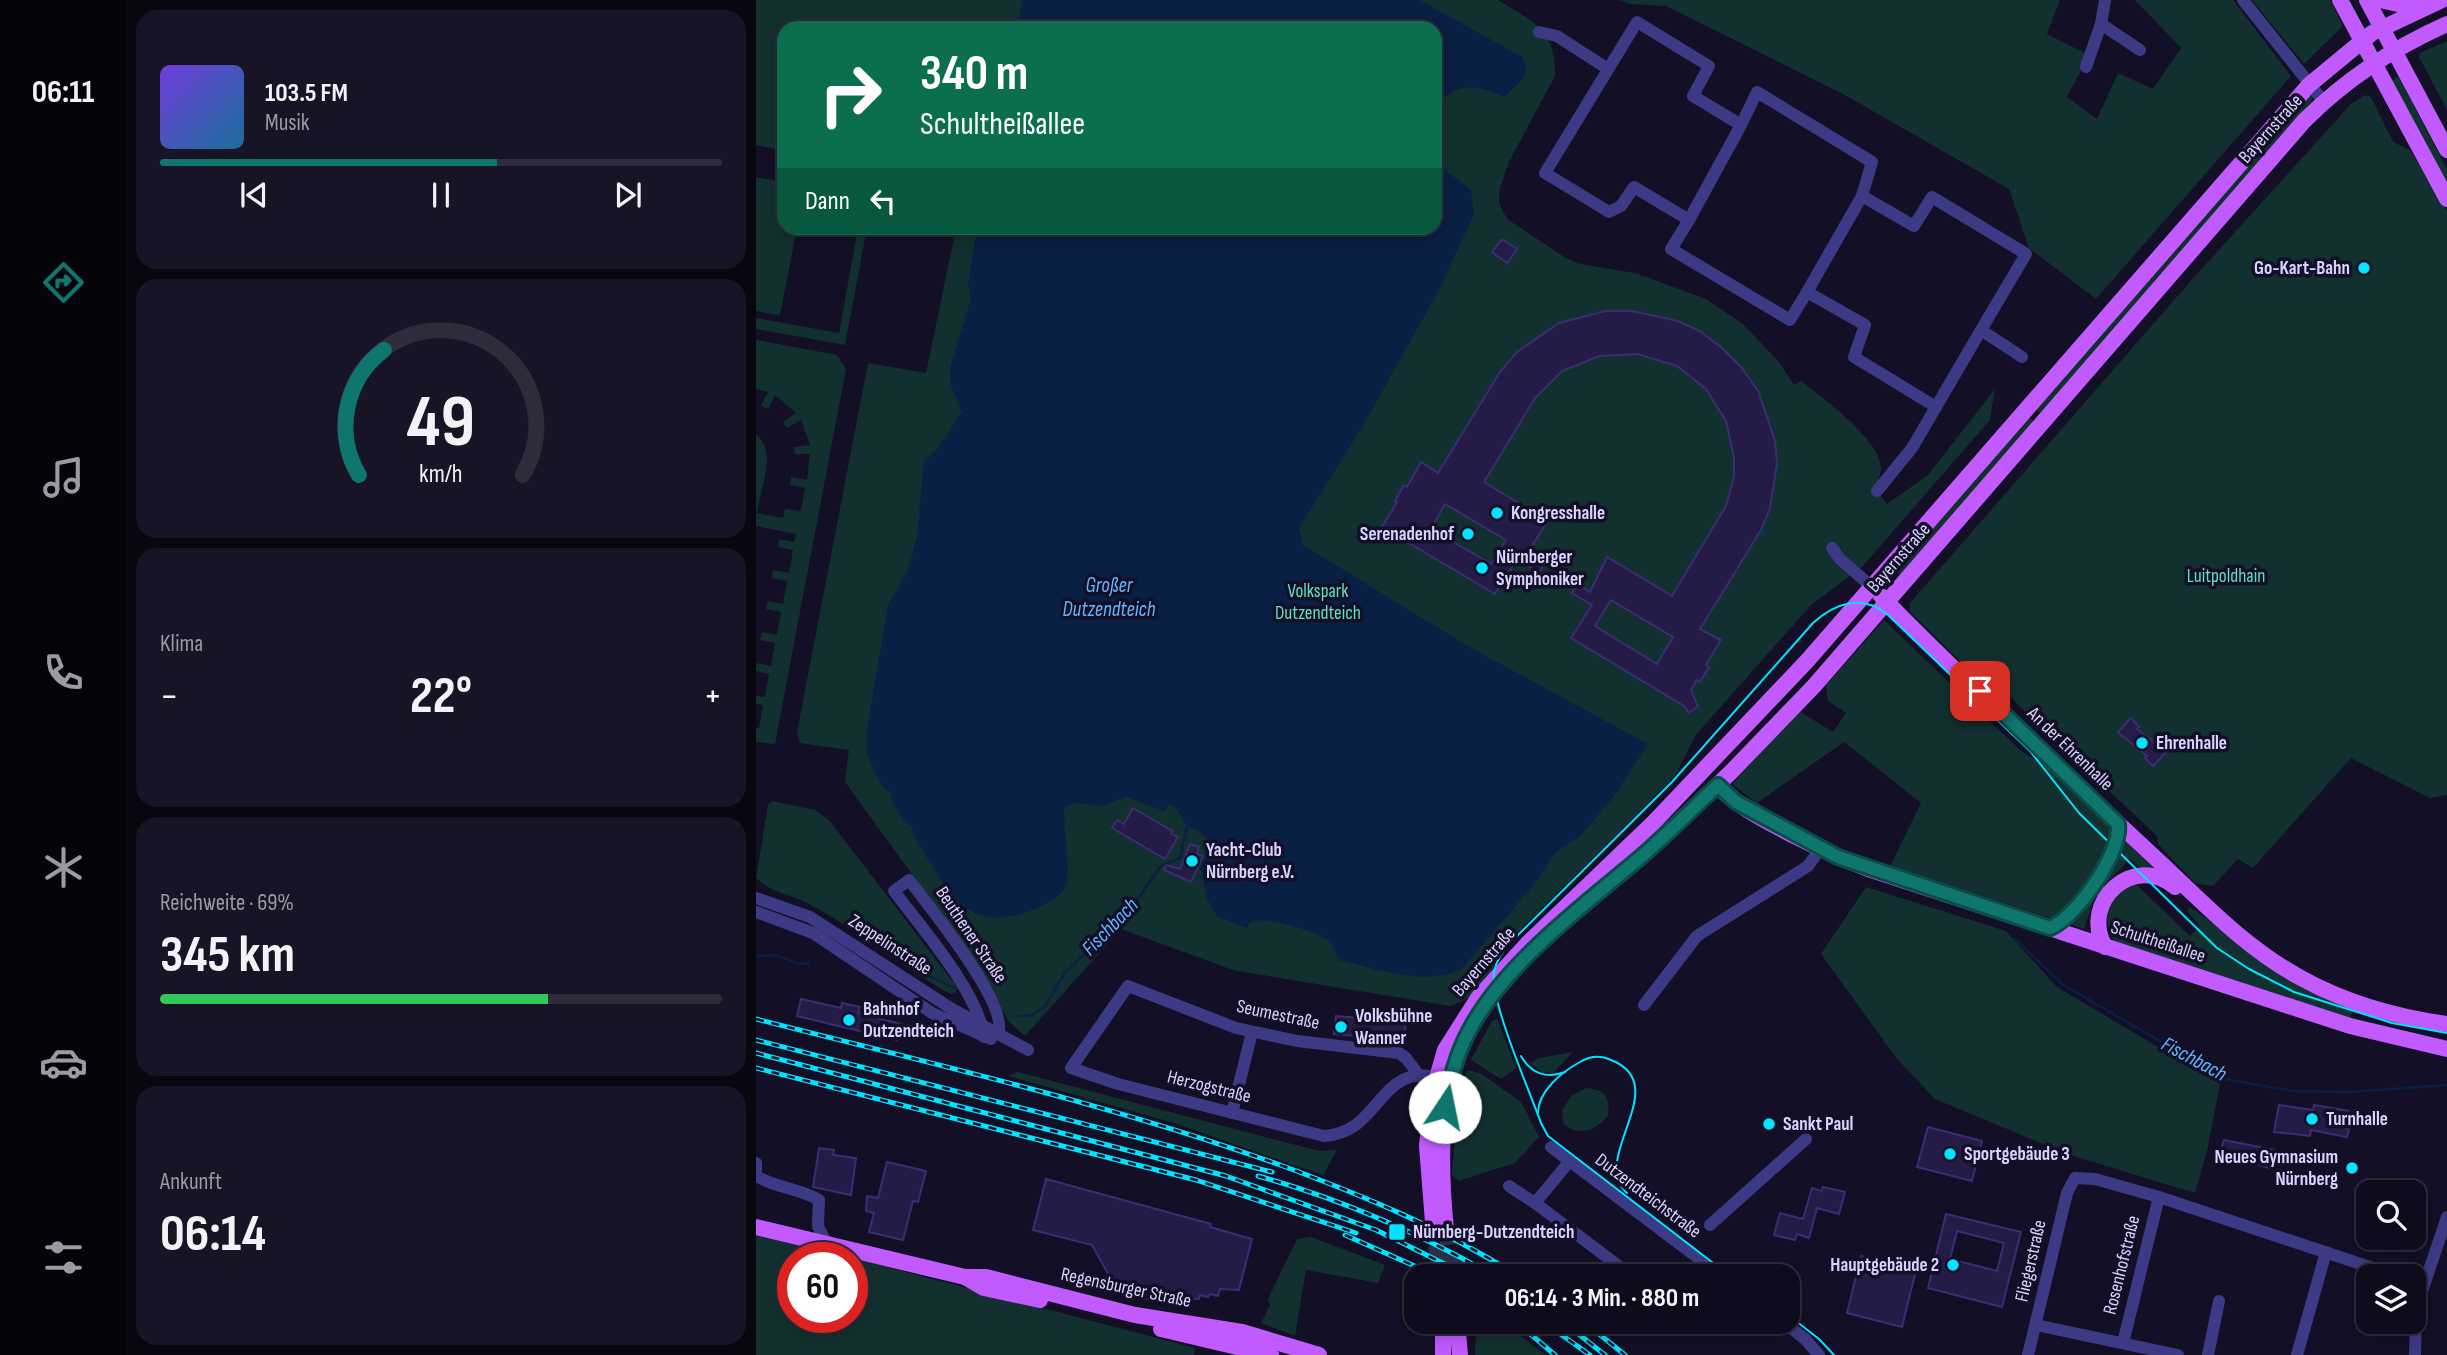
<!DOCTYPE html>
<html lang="de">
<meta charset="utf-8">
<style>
:root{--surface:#0e0b1c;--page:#171425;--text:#f1f3f6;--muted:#9b9ba3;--line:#2e2b3b;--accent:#0f766e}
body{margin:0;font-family:"Sofia Sans Condensed",sans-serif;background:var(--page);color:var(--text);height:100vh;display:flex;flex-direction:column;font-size:26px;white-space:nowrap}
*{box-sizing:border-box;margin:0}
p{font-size:23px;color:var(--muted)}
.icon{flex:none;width:38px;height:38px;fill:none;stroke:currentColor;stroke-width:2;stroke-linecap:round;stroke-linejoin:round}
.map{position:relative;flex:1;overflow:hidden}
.side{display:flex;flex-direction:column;gap:10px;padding:10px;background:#08060f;width:630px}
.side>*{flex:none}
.top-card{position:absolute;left:21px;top:21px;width:665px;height:214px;border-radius:21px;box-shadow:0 4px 18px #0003,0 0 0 2px var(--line);background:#0b6e4f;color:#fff;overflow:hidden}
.buttons{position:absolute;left:1600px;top:1180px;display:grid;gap:14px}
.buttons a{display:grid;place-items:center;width:70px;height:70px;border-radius:14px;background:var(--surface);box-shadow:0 4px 18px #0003,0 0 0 2px var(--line);font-size:35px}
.speed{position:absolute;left:21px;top:1242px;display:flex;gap:14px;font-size:35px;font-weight:700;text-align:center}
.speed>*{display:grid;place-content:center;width:91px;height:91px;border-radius:50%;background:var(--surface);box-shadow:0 4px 18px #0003,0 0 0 2px var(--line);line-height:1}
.speed .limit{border:10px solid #d22;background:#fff;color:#111}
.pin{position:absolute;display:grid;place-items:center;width:60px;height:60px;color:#fff;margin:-30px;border-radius:14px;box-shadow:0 4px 10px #0006}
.me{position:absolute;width:77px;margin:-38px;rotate:11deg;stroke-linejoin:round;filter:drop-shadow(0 0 5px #0008)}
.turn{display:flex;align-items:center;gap:24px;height:147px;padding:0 28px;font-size:32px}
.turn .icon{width:91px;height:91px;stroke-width:2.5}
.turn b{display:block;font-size:49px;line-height:60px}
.then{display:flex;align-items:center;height:66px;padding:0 28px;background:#0003;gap:14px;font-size:26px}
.big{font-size:52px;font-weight:700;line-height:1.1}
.side .card{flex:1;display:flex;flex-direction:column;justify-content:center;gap:10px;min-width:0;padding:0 24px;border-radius:21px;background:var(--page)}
.side .dial{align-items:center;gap:0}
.dial svg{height:182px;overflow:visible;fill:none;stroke:var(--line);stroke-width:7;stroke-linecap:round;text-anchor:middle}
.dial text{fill:var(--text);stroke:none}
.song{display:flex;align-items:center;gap:21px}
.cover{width:84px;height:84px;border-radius:10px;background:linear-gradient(135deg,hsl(260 70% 55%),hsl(200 70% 35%))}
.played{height:7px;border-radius:4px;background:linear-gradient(90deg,var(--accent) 60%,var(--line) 60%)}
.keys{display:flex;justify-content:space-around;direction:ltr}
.heat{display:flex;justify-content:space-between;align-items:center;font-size:38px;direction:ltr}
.charge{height:10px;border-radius:5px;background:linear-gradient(90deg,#34c759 69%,var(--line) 0)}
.trip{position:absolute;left:648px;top:1264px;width:396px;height:70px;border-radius:21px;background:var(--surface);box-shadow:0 4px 18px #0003,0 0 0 2px var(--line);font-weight:700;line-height:70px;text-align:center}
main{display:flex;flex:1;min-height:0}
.dock{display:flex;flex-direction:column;width:126px;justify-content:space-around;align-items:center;background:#06040b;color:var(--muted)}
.dock .icon{width:49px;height:49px}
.dock .on{color:var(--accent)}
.dock b{font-size:32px;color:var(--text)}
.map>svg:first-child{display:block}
.green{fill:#12302f}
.water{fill:#0a1f44}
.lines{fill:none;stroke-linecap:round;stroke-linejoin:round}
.stream{stroke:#0a1f44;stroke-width:2.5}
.building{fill:#241b47;stroke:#3b2d73;stroke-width:2;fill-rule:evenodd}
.major-tunnel{stroke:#312d47;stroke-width:16;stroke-dasharray:16 8;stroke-linecap:butt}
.minor{stroke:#3d3a85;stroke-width:12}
.major{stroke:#c25bff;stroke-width:16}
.tram{stroke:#00e5ff;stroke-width:2}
.rail-casing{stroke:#00e5ff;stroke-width:5}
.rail{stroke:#130f26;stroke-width:2.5;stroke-dasharray:8;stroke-linecap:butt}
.route-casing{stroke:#0a4d48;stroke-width:18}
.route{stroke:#0f766e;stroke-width:12}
.poi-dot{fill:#00e5ff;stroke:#130f26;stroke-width:2.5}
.labels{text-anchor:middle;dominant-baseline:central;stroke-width:7;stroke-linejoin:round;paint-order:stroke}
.street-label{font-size:19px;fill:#d9d4ff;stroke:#130f26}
.poi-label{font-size:19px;font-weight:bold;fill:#d9d4ff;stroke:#130f26;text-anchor:start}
.park-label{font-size:19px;fill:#5fe0c0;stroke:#130f26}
.water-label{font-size:21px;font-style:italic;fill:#62b6ff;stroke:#130f26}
</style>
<main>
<nav class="dock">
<b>06:11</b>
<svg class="icon on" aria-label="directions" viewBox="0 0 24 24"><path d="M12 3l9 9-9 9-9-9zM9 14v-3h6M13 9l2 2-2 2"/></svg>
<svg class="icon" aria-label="music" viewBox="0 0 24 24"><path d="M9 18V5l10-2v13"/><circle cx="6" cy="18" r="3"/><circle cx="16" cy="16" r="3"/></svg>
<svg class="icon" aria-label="phone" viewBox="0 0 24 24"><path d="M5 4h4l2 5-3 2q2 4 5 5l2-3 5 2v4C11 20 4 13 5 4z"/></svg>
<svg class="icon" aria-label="climate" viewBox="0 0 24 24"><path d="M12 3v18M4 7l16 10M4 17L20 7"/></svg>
<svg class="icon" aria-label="car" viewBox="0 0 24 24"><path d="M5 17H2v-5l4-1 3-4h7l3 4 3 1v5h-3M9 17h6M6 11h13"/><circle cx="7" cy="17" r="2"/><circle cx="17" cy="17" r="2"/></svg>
<svg class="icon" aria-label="filters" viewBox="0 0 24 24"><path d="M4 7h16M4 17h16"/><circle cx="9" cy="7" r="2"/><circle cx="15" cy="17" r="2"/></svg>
</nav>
<section class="side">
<div class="card">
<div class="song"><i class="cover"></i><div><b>103.5 FM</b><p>Musik</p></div></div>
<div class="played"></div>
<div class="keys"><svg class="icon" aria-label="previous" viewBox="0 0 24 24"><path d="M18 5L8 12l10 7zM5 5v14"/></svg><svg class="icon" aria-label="pause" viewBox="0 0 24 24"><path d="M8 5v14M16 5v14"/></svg><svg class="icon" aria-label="next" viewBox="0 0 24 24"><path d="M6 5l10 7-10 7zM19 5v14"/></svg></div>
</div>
<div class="card dial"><svg viewBox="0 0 100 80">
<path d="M14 69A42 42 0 1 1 86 69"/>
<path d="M14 69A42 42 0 0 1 25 14" stroke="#0f766e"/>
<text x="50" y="56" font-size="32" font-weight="700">49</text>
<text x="50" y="72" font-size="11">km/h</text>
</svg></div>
<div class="card"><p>Klima</p>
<div class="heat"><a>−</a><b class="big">22°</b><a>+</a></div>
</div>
<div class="card"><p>Reichweite · 69%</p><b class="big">345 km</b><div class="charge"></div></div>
<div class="card"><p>Ankunft</p><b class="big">06:14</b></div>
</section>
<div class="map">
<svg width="1691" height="1355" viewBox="0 0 1691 1355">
<rect width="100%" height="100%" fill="#130f26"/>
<g class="green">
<path d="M0 0H742C778 22 800 30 799 76L754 160 744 187 743 203 751 219 810 258 824 264 879 273 950 299 987 324 1023 362 1038 385 1045 381C1066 397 1125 440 1125 468 1125 474 1121 483 1119 489L1131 504 1172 475 1239 389 1234 420 1106 567 1055 605 939 736 919 776 749 945C741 955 740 965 734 976 727 989 708 1002 694 1006L477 970 365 929 269 1036 253 1022 216 957 89 782 93 750 44 743 41 732 112 363 170 373 200 228H679V28H28V151L0 145Z"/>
<path d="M864 0H1304L1291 34 1333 55 1311 97 1341 119 1362 73 1397 89 1425 48 1379 0H1477L1535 76 1340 299 1273 248 1253 189 1087 94 985 43 910 6 874 4Z"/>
<path d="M1496 0H1574L1587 26 1548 64Z"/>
<path d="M1691 41V110L1663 57 1664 53Z"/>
<path d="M1642 76 1691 169V188L1634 82Z"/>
<path d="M1554 94 1557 100 1288 416 1278 408Z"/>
<path d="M1609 95 1615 97 1637 142 1654 150 1691 211V795L1674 798 1595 758 1497 868 1482 859 1457 886 1439 883 1402 844 1401 836 1235 679 1226 687 1204 661 1154 612V603L1432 284 1595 104Z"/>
<path d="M0 177 28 182V228H41L24 315 0 311Z"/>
<path d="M102 228H111L89 345 0 329V318L83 333Z"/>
<path d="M0 340 81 355 90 369 19 744 0 742V728H3L7 705 0 704V696L9 697 13 674 0 671V663L15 666 19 643 4 640 6 632 21 635 25 612 10 609 12 601 27 604 31 581 16 578 17 570 33 573 37 550 22 547 23 539 38 542 40 534 0 526V434C22 452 4 489 1 513L27 518 29 509 45 511 49 488 34 485 35 477 51 480 54 454H39L38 447 54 445 45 420 31 428 27 422 40 413 19 395 12 409 5 406 12 392 0 389Z"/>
<path d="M1271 416 1281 424 1147 578 1138 569C1186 521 1226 467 1271 416Z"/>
<path d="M1128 620 1263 749 1320 788 1405 867 1386 869 1374 859 1340 894 1328 929 1134 866 1165 803 1088 742 1001 803 976 784 1043 711 1077 732 1090 713 1072 701 1070 685Z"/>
<path d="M16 801 59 810 73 820 201 987 200 992 195 994 187 990C141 963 100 929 53 904 34 894 16 893 0 878L12 805Z"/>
<path d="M1379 883 1434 936 1444 926 1431 911 1434 907 1536 978 1596 1006 1595 1020 1359 943C1344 914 1350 899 1379 883Z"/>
<path d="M1110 887 1250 931 1301 987 1464 1084 1451 1151 1439 1193 1311 1154 1179 1099 1141 1059 1065 954Z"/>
<path d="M741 1019 760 1068 745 1079 715 1060 736 1021Z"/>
<path d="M817 1052 797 1073 786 1072 774 1063 783 1058Z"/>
<path d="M711 1070 726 1074 765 1102 783 1137 759 1163 702 1181 696 1174 702 1099Z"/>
<path d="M262 1072 563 1151 581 1150 567 1175 418 1123 252 1076Z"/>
<path d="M830 1088C848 1088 855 1099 852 1116 840 1130 822 1138 807 1123L806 1110 815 1096Z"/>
<path d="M0 1236 96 1258H37V1318H96V1258L439 1348 438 1355H0Z"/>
<path d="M555 1237 629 1265 622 1283 550 1270 539 1336 505 1323 514 1305 512 1299 541 1239Z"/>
<path d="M716 1321H744L790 1355H719L720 1334Z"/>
</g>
<g class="water">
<path d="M266 0H664L766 57 771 69 766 80 748 97C720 85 698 80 679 110V28H262Z"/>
<path d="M679 164 715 189 718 214 684 288 608 424 543 528 547 545 715 648 892 744 858 796 825 835 799 853 780 882 706 969C667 987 622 969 582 960 580 953 578 945 572 940 561 931 507 916 494 922L491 928 462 917 451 899 445 871 443 870 454 842 442 830 431 827C425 815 423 811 413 804L408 811 370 797 347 806 317 803 308 809C308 832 313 857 311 879 309 895 294 902 282 908 207 939 193 890 157 835L156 827C146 821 135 804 135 792L128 788 118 771 111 752V729L132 605 151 572 161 536 168 462 180 451 206 412 195 386 194 367 215 299 212 285 221 228H679Z"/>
</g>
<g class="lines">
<g class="stream">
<path d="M100 931 108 927 119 931C129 959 175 977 201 989"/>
<path d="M1258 938 1306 984 1469 1079 1537 1091 1594 1092 1691 1085"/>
<path d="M0 956 20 955 43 964 53 963"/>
<path d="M263 1016H275L289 1006 309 973 374 910 405 866 424 858 431 827"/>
</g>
</g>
<g class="building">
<path d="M746 239 761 249 751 263 736 252Z"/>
<path d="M850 311H876L922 321 944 331 966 348 985 367 1002 391 1019 441 1021 464 1014 508 1005 530 944 629 965 640 950 665 953 667 944 682 941 680 935 690 942 706 933 713 928 706 815 638 836 605 816 593 821 584 834 592 851 557 916 596 970 506 978 476V458L970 421 950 389 921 366 881 354 843 356 806 371 779 398 728 482 792 521 771 553 788 564 783 573 761 559 739 594 626 527 641 502 639 501 648 485 651 487 665 462 682 473 744 372 761 352 803 323ZM689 504 750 540 735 564 675 529ZM855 600 917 637 901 664 839 626Z"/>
<path d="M1375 718 1383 727 1381 729 1410 752 1397 766 1389 758 1391 756 1362 732Z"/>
<path d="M377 808 416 831 415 834 422 837 409 859 356 828 361 820 368 824Z"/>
<path d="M434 844 443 847 441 854 447 856 435 882 408 870 410 865 424 869Z"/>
<path d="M45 999 85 1008 86 1003 104 1007 102 1013 145 1024 141 1040 41 1016Z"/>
<path d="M621 1015 651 1018 647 1040 578 1034 580 1016 620 1019Z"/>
<path d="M1523 1105 1557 1110 1558 1105 1593 1111 1589 1128 1593 1129 1591 1137 1555 1130 1554 1136 1518 1132Z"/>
<path d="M1172 1127 1226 1141 1216 1181 1161 1167Z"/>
<path d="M1468 1140 1519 1150 1517 1170 1464 1151Z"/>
<path d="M63 1148 78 1150 77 1155 100 1158 95 1195 57 1187Z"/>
<path d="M131 1162 170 1171 162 1202 157 1201 147 1240 113 1232 118 1213 110 1211 111 1196 122 1198Z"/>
<path d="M290 1179 455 1224 454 1227 496 1239 483 1290 464 1289 462 1296 454 1294 452 1297 444 1295 443 1299 409 1298 407 1303 382 1297 384 1291 355 1279 336 1245 277 1230Z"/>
<path d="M1067 1187 1089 1192 1083 1214 1061 1208 1053 1238 1041 1234 1039 1240 1018 1235 1024 1213 1047 1219 1056 1188 1066 1191Z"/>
<path d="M1190 1214 1265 1232 1246 1307 1172 1288ZM1201 1231 1248 1243 1241 1271 1194 1259Z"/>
<path d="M1105 1256 1160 1270 1146 1327 1091 1313Z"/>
</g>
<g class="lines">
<g class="major-tunnel">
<path d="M677 1222 684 1276"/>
<path d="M690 1229 697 1276"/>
</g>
<g class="minor">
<path d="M1487 0 1568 102"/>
<path d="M1345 24 1384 50"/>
<path d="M783 32 801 36 852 69"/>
<path d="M1330 67 1345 24 1349 0"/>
<path d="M933 220 985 125"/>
<path d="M1051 292 1106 196"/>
<path d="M1225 330 1180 407 1098 357 1109 325 1051 292 1034 320 915 249 933 220 878 187 865 206 853 212 789 173 881 22 953 66 937 96 985 125 1001 92 1116 162 1106 196 1158 226 1176 197 1270 254 1225 330 1266 357"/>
<path d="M1121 491 1156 448 1180 407"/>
<path d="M1076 548 1084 559 1116 587"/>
<path d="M153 880C172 905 254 1005 242 1033L228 1037C223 993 165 927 138 891Z"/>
<path d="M0 898 54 917 196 1009 272 1050"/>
<path d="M0 912 57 933 176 1013 235 1039"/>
<path d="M888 1005 941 936 1052 866 1064 849"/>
<path d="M662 1074 650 1058 643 1053 541 1041 480 1028 372 986 315 1068 362 1084 568 1136C628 1132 621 1059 687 1079"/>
<path d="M476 1113 496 1032"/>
<path d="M795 1147 966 1276"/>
<path d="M813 1162 779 1203 876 1276"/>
<path d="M0 1163V1171"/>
<path d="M0 1176C20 1188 43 1188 63 1200L62 1226 70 1243"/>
<path d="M753 1186 779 1203"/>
<path d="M954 1225 1050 1139"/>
<path d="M1026 1321 1049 1339 1063 1355"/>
<path d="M1280 1325 1422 1355"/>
<path d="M1367 1343 1403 1197"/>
<path d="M1272 1355 1311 1193 1319 1178 1339 1179 1403 1197 1641 1276"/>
<path d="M1452 1355 1463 1301"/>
<path d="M1541 1355 1570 1252"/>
<path d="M1659 1355 1660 1309 1691 1217"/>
</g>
<g class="major">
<path d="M1584 0 1691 199"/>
<path d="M1611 0 1691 150"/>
<path d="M1624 0 1642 4 1670 3"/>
<path d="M1125 596C1212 685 1304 769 1394 853 1443 898 1486 946 1545 978 1590 1003 1640 1017 1691 1024"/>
<path d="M962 785C977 811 1083 858 1115 870L1594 1026 1691 1049"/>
<path d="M807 923 899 845 976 771 1058 686 1548 121C1590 79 1637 48 1691 24"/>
<path d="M1294 928C1320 919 1366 852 1362 824"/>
<path d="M1349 947C1323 902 1378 852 1419 887"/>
<path d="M677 1222 671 1146 676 1095 689 1050 722 998 773 942 898 822 1051 661 1553 85 1616 33 1686 0"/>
<path d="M0 1227 209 1277H230L379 1315 486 1332 563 1355"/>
<path d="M690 1229C682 1152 682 1068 731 1003"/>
<path d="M209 1277 228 1288 284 1300"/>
<path d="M701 1321 704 1355"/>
<path d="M405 1329 515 1355"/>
<path d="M687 1355V1321"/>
</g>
<g class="tram">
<path d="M765 1056C775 1074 791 1079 809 1072"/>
<path d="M782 1113C782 1091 806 1072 824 1062 834 1056 845 1055 855 1060 919 1085 832 1159 871 1193"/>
<path d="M974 1276 792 1136 785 1123C774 1092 733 999 738 972 740 961 746 953 753 944L916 782 1057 623C1079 603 1106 594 1131 614L1274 751 1323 813 1461 948 1493 969 1538 992 1636 1023 1691 1033"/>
<path d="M1031 1314 1063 1339 1078 1355"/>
</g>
<defs>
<g id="rail">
<path d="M0 1019C176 1064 355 1104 527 1166 608 1196 688 1229 762 1276"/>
<path d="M0 1040 516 1172"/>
<path d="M0 1053 470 1176 620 1230 713 1276"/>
<path d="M0 1068 440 1180 600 1233"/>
<path d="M502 1176C585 1199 663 1233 738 1276"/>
<path d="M589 1235 681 1276"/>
<path d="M759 1321 799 1355"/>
<path d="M786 1321 834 1355"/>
<path d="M806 1321 849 1355"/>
<path d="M827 1321 869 1355"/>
</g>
</defs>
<use href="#rail" class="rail-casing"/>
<use href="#rail" class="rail"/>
</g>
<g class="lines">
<defs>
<path id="route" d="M689 1107C694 1081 700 1055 713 1031 747 966 824 908 880 861 909 837 935 810 962 785L980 802 1082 857 1294 928C1320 918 1366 852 1362 824L1224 691"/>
</defs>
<use href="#route" class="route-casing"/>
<use href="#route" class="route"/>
</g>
<g class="poi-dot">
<circle cx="1608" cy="268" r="7"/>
<circle cx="741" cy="513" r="7"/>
<circle cx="712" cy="534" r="7"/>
<circle cx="726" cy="568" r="7"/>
<circle cx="1386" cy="743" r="7"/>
<circle cx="436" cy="861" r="7"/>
<circle cx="93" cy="1020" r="7"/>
<circle cx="585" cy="1027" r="7"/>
<circle cx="1556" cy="1119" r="7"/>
<circle cx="1013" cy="1124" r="7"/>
<circle cx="1194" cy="1154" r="7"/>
<circle cx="1596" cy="1168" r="7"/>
<rect x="632" y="1223" width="18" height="18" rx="3.5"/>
<circle cx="1197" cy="1265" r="7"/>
</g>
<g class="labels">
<g class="street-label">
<text transform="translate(1515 129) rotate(-48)">Bayernstraße</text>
<text transform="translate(1143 558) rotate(-49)">Bayernstraße</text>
<text transform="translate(1314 749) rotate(44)">An der Ehrenhalle</text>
<text transform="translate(215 935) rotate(56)">Beuthener Straße</text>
<text transform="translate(1402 942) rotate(18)">Schultheißallee</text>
<text transform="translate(134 945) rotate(33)">Zeppelinstraße</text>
<text transform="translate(728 962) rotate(-49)">Bayernstraße</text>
<text transform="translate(522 1015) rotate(12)">Seumestraße</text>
<text transform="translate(453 1087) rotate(14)">Herzogstraße</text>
<text transform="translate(892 1196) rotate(37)">Dutzendteichstraße</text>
<text transform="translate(1275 1261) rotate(-77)">Fliegerstraße</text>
<text transform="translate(1366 1265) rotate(-76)">Rosenhofstraße</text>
<text transform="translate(370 1288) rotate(12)">Regensburger Straße</text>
</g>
<g class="poi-label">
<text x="1594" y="268" text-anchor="end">Go-Kart-Bahn</text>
<text x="755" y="513">Kongresshalle</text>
<text x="698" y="534" text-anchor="end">Serenadenhof</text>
<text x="740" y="557">Nürnberger<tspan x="740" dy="22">Symphoniker</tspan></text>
<text x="1400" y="743">Ehrenhalle</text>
<text x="450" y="850">Yacht-Club<tspan x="450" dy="22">Nürnberg e.V.</tspan></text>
<text x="107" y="1009">Bahnhof<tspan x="107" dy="22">Dutzendteich</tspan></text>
<text x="599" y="1016">Volksbühne<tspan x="599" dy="22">Wanner</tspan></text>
<text x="1570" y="1119">Turnhalle</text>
<text x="1027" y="1124">Sankt Paul</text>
<text x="1208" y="1154">Sportgebäude 3</text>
<text x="1582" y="1157" text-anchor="end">Neues Gymnasium<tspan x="1582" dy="22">Nürnberg</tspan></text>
<text x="657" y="1232">Nürnberg-Dutzendteich</text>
<text x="1183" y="1265" text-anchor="end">Hauptgebäude 2</text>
</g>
<g class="park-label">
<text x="1470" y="576">Luitpoldhain</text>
<text x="562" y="591">Volkspark<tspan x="562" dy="22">Dutzendteich</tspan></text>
</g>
<g class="water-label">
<text x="353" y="585">Großer<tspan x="353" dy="24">Dutzendteich</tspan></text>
<text transform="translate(354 927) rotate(-46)">Fischbach</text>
<text transform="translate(1438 1059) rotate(28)">Fischbach</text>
</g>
</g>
</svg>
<div class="buttons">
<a><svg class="icon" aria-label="search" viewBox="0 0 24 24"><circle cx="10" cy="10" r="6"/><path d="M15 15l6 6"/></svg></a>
<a><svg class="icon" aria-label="layers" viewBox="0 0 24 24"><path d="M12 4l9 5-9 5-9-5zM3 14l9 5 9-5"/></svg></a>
</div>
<div class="speed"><div class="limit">60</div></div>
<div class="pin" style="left:1224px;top:691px;background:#d93025"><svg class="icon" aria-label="arrive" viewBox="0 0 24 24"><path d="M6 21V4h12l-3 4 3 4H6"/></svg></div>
<svg class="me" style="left:689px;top:1107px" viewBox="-20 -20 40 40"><circle r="19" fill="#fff"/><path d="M0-13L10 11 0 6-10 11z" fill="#0f766e"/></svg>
<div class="trip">06:14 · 3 Min. · 880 m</div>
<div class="top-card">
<div class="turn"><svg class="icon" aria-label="right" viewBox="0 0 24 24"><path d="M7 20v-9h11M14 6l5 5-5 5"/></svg><div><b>340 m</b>Schultheißallee</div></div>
<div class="then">Dann<svg class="icon" aria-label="left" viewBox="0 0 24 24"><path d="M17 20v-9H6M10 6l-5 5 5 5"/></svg></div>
</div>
</div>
</main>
